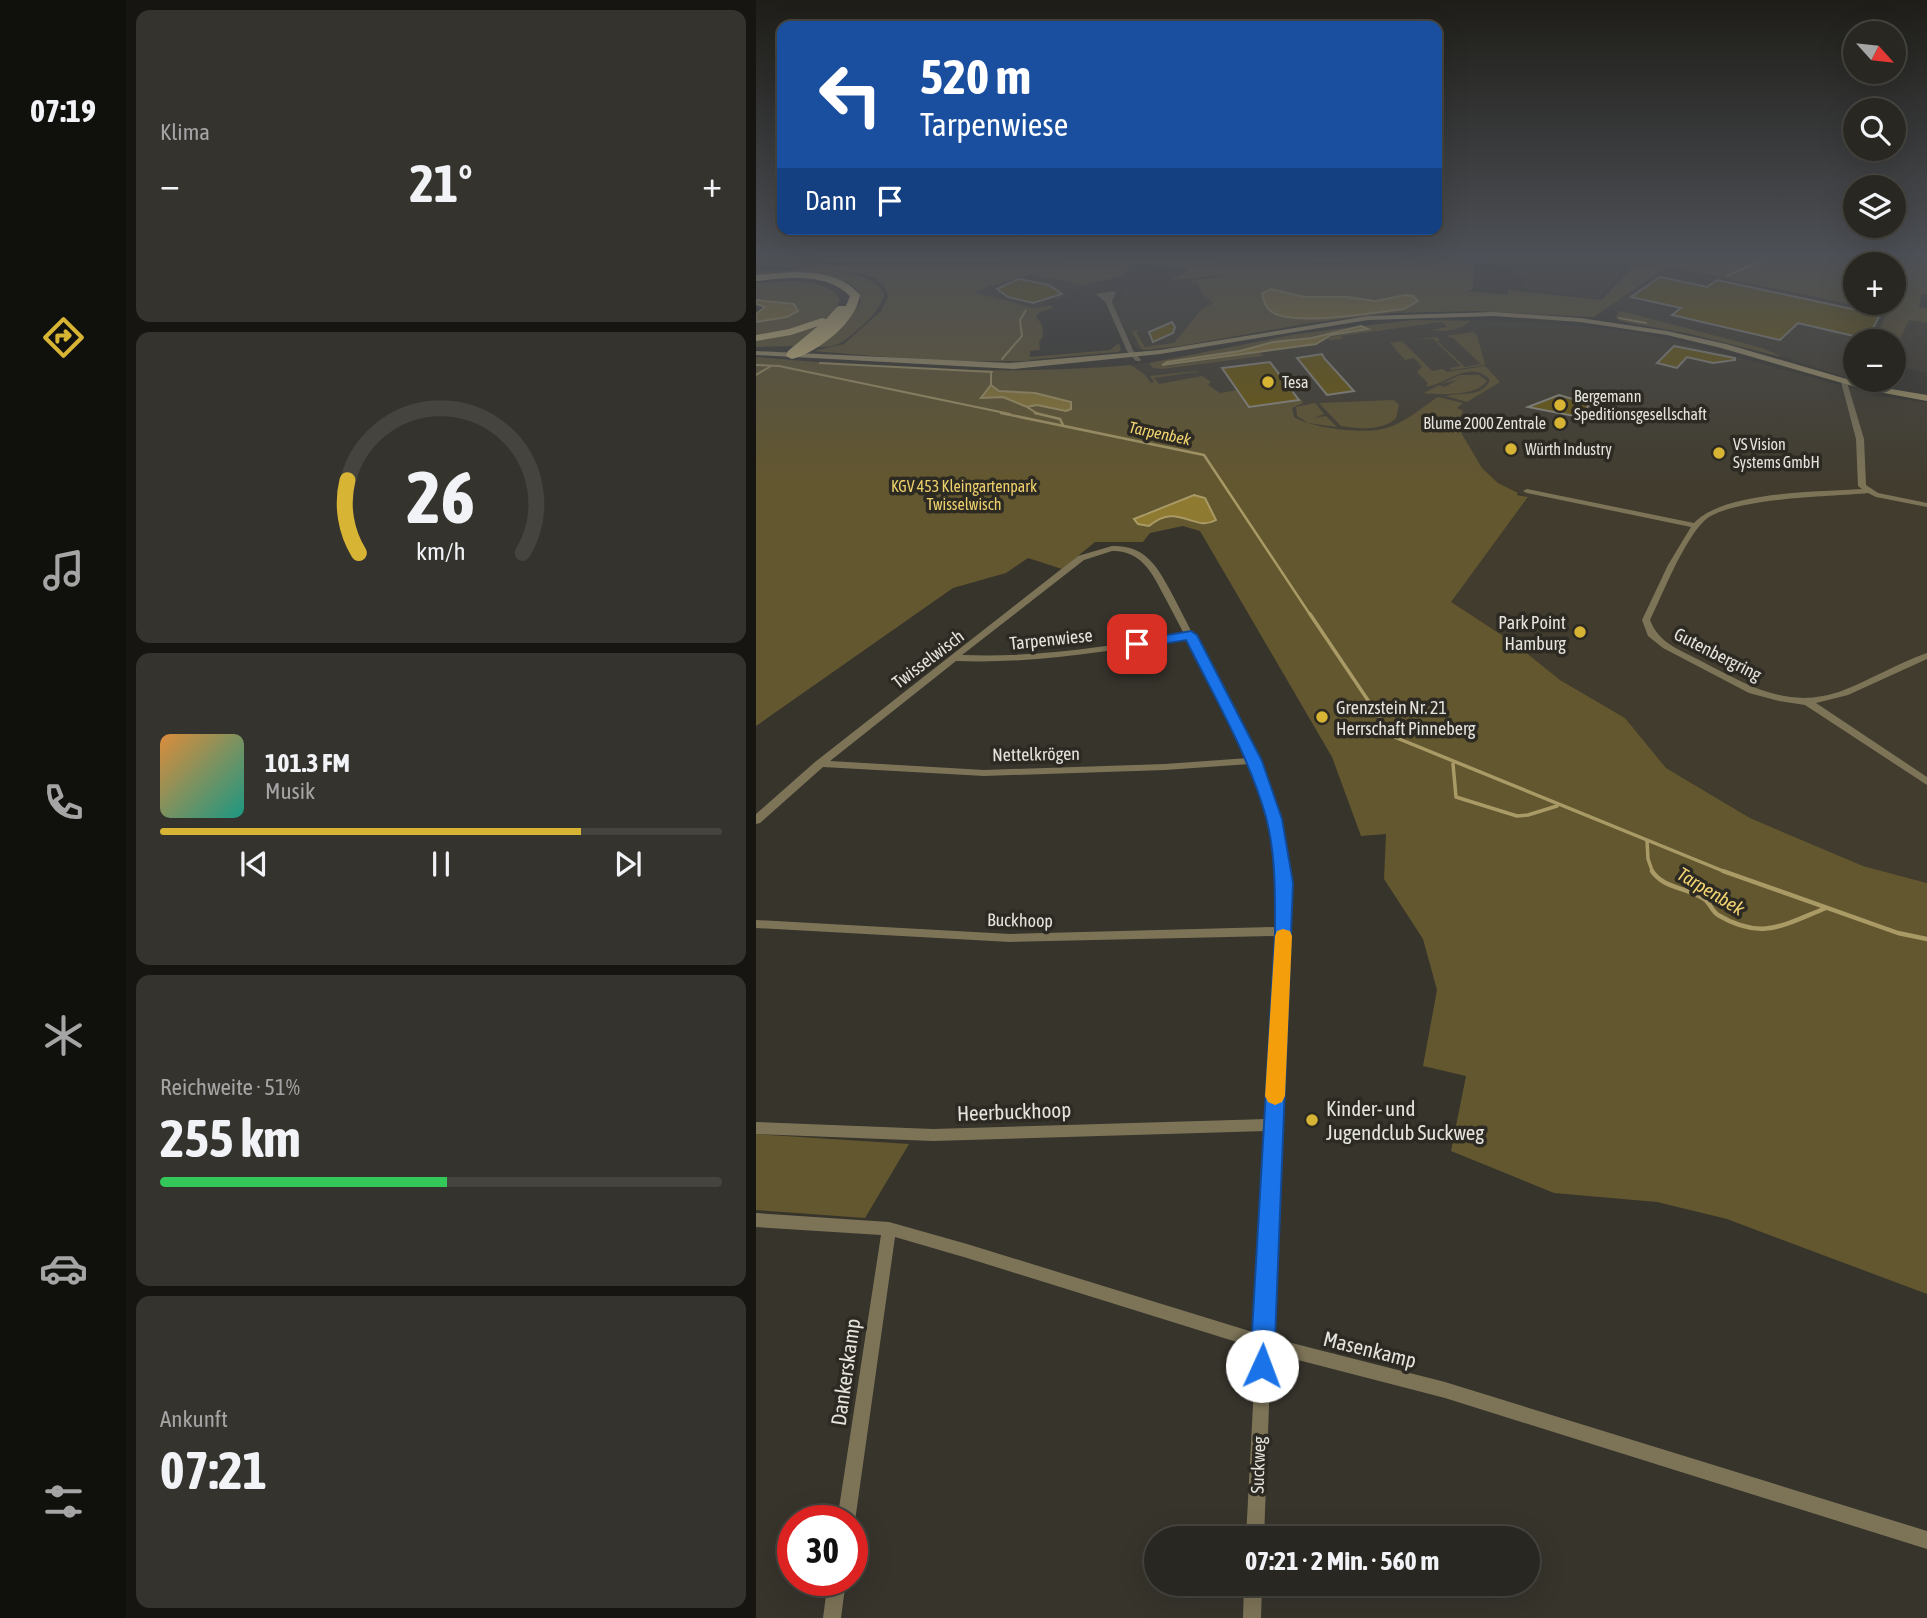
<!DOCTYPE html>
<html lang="de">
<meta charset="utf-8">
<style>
:root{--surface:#292721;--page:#35332e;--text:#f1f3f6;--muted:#a5a5a5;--line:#45443f;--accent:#d7b434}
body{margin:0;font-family:"Asap Condensed",sans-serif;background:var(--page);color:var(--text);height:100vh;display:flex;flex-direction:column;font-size:26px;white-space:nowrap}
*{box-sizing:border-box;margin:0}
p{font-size:23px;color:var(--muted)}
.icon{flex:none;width:38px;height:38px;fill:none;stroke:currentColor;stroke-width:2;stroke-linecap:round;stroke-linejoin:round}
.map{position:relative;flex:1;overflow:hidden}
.details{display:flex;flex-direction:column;gap:10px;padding:10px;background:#171512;width:630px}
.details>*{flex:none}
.top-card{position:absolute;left:21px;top:21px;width:665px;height:214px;border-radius:14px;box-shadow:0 7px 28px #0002,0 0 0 2px var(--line);background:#1a4fa0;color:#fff;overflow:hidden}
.needle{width:46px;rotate:117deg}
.buttons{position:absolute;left:1087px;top:21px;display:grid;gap:14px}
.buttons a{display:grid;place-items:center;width:63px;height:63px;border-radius:50%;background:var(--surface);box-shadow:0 7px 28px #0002,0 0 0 2px var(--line);font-size:35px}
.speed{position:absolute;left:21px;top:1505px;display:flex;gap:14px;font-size:35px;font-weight:700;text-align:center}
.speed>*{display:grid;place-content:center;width:91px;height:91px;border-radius:50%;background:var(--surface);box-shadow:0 7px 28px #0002,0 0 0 2px var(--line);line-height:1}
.speed .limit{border:10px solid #d22;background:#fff;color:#111}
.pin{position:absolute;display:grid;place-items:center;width:60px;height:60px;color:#fff;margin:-30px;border-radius:14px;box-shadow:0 4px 10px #0006}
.me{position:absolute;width:77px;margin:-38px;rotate:2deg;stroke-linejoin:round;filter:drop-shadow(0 0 5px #0008)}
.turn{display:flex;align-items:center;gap:24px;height:147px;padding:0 28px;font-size:32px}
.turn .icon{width:91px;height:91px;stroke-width:2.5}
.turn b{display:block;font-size:49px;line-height:60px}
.then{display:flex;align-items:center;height:66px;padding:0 28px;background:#0003;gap:14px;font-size:26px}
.big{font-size:52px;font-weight:700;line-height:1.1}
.details .tile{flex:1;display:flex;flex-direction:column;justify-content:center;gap:10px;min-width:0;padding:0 24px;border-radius:14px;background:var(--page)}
.details .dial{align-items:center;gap:0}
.dial svg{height:182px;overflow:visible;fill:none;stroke:var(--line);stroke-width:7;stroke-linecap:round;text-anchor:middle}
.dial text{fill:var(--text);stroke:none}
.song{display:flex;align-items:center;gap:21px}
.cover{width:84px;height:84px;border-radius:10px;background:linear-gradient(135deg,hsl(30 70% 55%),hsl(170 70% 35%))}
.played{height:7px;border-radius:4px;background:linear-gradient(90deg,var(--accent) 75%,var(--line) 75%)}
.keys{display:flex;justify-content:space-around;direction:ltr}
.heat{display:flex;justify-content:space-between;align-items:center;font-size:38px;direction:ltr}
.charge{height:10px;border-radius:5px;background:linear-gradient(90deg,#34c759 51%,var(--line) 0)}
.trip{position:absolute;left:388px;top:1526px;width:396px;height:70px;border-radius:35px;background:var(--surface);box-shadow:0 7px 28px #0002,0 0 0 2px var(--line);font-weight:700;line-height:70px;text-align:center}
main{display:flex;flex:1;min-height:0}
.tab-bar{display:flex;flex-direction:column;width:126px;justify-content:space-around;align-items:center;background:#10100d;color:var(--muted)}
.tab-bar .icon{width:49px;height:49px}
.tab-bar .current{color:var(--accent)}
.tab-bar b{font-size:32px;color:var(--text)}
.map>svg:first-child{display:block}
.built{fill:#413c2e}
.green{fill:#63572f;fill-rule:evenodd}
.water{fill:#8f7a32;stroke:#a99a66;stroke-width:2}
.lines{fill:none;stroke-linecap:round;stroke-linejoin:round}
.stream-far3{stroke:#a99a66;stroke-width:2}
.stream-far2{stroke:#a99a66;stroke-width:2.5}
.stream-far1{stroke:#a99a66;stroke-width:3.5}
.stream{stroke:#a99a66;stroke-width:4.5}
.building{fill:#6e5a07;stroke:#928f85;stroke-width:2}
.street{fill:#7d7458;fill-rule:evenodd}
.secondary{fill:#a6986b;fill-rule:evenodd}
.highway{fill:#e2cc85;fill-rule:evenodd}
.route{fill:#1a73e8;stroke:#114b97;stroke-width:2}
.slow{fill:#f59e0b}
.poi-dot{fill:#d7b434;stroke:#2c2a22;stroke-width:2.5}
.labels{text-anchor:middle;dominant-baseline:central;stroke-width:7;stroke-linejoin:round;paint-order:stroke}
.far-poi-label{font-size:16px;fill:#e5e3de;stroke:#2c2a22;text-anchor:start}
.far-water-label{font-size:16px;font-style:italic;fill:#f3d572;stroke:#2c2a22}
.far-park-label{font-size:16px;fill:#edd06c;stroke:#2c2a22}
.poi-label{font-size:18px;fill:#e5e3de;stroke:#2c2a22;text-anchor:end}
.street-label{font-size:18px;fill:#e5e3de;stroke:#2c2a22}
.water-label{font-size:19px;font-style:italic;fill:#f3d572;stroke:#2c2a22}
.near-poi-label{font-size:21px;fill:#e5e3de;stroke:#2c2a22;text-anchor:start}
.near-street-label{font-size:21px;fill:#e5e3de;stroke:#2c2a22}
</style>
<main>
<nav class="tab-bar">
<b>07:19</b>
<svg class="icon current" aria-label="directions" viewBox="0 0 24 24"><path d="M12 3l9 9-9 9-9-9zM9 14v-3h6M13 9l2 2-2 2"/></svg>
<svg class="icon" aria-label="music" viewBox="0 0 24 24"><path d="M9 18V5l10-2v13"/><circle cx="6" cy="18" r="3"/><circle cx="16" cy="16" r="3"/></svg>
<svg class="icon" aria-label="phone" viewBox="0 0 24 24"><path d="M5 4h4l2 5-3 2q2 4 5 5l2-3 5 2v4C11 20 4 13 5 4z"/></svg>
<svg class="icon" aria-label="climate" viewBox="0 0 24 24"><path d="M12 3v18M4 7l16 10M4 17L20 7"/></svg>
<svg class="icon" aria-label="car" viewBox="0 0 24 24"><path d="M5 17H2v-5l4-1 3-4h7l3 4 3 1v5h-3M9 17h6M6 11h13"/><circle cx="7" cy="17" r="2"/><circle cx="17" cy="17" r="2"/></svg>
<svg class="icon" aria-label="filters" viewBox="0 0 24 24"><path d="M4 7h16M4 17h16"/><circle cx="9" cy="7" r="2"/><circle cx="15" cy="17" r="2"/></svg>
</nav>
<section class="details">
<div class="tile"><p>Klima</p>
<div class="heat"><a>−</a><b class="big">21°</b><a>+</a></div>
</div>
<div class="tile dial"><svg viewBox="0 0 100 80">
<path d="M14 69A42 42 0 1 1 86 69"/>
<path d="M14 69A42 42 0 0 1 9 37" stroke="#d7b434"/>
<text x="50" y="56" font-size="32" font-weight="700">26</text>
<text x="50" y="72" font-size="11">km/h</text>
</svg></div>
<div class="tile">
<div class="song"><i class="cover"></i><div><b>101.3 FM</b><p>Musik</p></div></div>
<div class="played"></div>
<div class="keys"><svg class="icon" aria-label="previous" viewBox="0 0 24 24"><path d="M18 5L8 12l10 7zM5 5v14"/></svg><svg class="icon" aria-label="pause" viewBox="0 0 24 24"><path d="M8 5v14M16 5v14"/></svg><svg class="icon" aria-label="next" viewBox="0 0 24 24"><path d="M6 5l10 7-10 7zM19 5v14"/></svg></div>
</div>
<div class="tile"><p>Reichweite · 51%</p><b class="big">255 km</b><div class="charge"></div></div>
<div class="tile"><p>Ankunft</p><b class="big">07:21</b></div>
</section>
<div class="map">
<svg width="1171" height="1618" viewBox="0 0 1171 1618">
<rect width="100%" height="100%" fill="#37342c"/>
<g class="built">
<path d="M0 256H910L897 266H874L842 298 774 290 768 285 770 275 756 274 755 266H737L735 263 707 258 697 259 689 266 310 260 283 267H0Z"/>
<path d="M911 266 1133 312 1117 341H1099V380H1118L1116 386 1024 356 861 315 863 312 849 309Z"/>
<path d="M273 274 328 285 309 298 278 308 215 292Z"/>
<path d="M439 284 446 290V294L457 303 422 344 383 350 378 347 357 302 368 298 365 292 368 289Z"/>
<path d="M687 319 804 324 879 332 922 341 1123 396 1171 403V883L1107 866 994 818 910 768 869 718 804 680 758 643 694 602 772 498 742 483 726 468 703 429 702 405 637 430 582 433 393 387 375 365 452 353 585 327Z"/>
<path d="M1153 320 1171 323V373L1138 365 1140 358 1138 352Z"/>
</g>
<g class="green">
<path d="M0 256H677L580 263 380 256 189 263 0 259Z"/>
<path d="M910 256H1171V295L1165 294 1163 307 1171 308V323L1153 320 1138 352V341H1117L1132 312 911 266 838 317 720 311 635 313 555 323 424 346 390 350 385 349 376 331 384 330 380 332 389 347 418 343 446 309 457 303 446 294 442 284 436 283V280L484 274 415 280 431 271 430 268 379 265 362 277 328 285 273 274 217 292 278 308 295 305 297 308 284 312 280 316 286 325 287 336 283 342 284 350 274 351V357L354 350 363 343 365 350 362 352 272 360 276 361H181L57 351 88 344 125 311 132 297C128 263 65 275 46 267L243 264 307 259 299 263 312 259 580 264 669 261 708 263 718 266 717 289 711 291 752 295V290L846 300 877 266H897ZM1099 264H1138V278L1142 279 1138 280V303H1099ZM524 290C542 301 564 296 584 297 608 298 627 303 650 295L648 309 542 318Z"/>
<path d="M60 270C83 271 113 273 128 292 129 308 97 336 84 343 77 347 69 347 61 347L104 304C111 267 22 276 0 276V271Z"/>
<path d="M38 281C54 283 74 283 84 299 77 329 25 332 0 337V322L31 317 40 307 0 300V283Z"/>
<path d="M865 311 1006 348 1026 357 934 334 864 321 859 317 863 313 861 312Z"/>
<path d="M657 320 714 321C707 329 687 333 676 330L691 327 686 322 585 336 587 339 575 340 570 338 610 330 605 326 556 338 517 342 484 351 411 362V366L504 352 507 356 406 369 397 368 393 363 541 334Z"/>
<path d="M67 322 38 346 0 347V339Z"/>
<path d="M717 332 721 335 729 365 696 370 694 368 705 366 677 339 658 340 681 337 684 340 681 341 709 367 725 364 697 338 690 336Z"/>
<path d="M646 341 676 371 687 369 691 372 729 366 744 382 711 402 690 396C705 392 726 398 734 380 714 357 685 388 670 386L672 383 661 372 666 367 658 358 649 360 634 343Z"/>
<path d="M0 357C123 368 249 376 375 365L389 375 395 383 398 382 394 376 440 371 443 373 439 372 398 378 403 384 446 376 455 382 452 385 464 393 481 390 493 407 545 399 547 403 536 408 538 417C555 428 610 435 630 428 649 423 666 407 682 397L707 403 701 408 707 411 703 419V429L726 468 742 483 762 493 761 495 772 497 695 602 758 643 804 680 869 718 910 768 994 818 1107 866 1171 883V1294L971 1219 901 1202 798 1193 695 1151 710 1076 667 1066 681 990 667 939 628 879 630 834 605 836 576 757 444 531 427 526 394 533 387 542H339L306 569 272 558 250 573 197 588 0 726ZM438 495 440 523C422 512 406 522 387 514Z"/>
<path d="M704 375H723L731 381C721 396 685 395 668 393L683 385 689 387 701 380 685 384Z"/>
<path d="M638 400 643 405 640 418C627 431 602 429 585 426L563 403Z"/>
<path d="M559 403 568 414 558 418 570 416 581 427 552 423 541 416 540 407Z"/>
<path d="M0 1134 153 1144 109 1218 0 1210Z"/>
</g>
<g class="water">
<path d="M515 289 548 297H591L619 301 650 295 657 296 662 301 648 309C620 312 538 327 516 312 510 308 507 300 506 293Z"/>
<path d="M0 300 38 304 42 311 31 317 0 322V314L9 307 0 304Z"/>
<path d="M605 326 612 329 575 335 560 344 406 365 411 362 484 351 517 342 556 338Z"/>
<path d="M235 385 243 391 279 393 315 402V409L310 411 281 405 271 407 247 397 225 398Z"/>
<path d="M438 495 449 498 460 520C438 533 422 501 393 526L382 524 378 519Z"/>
</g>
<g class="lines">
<g class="stream-far3">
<path d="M971 276 1016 256"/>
<path d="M863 318 890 323"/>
<path d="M246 359 266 336 264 320 270 310"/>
<path d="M64 363 236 372"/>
<path d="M0 365 23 366 254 414"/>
<path d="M235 373V385"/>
<path d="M0 375 15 366"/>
<path d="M271 407 282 414"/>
</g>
<g class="stream-far2">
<path d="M245 413 448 455 555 616"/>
<path d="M279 413 304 419 307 425"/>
</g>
<g class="stream-far1">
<path d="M554 614 636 736 972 873"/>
<path d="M697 764 700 797 761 816 772 815 801 806"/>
<path d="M891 841 892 859 897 873"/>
</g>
<g class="stream">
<path d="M896 871C908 889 931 887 948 899 954 903 956 911 962 915 1006 941 1027 925 1070 908"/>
<path d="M967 871 1142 933 1171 939"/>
</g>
</g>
<g class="building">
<path d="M904 277 951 287 961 280 1124 315 1111 339 1042 323 1024 340 916 315 925 308 875 297Z"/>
<path d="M263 279 293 285 306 294 277 303 252 297 241 289Z"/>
<path d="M416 322 419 327 417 333 397 342 393 332Z"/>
<path d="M918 346 979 358V360L957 363 931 357 921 368 901 363Z"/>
<path d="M566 354 568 358 598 391 571 395 541 358Z"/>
<path d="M514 362 543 400 493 407 466 368Z"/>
<path d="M803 395 834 404 823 417 772 407Z"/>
</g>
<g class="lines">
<g class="street">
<path d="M357 291 360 293 356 302 377 350 385 360 384 361H380L371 351 350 303 340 294Z"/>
<path d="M1088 380 1091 382 1108 439 1110 485 1122 493 1171 503V507L1120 497 1112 493C1074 497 974 497 948 521 927 542 908 591 894 620 903 644 925 650 947 662 994 686 1033 711 1088 690 1116 679 1142 663 1171 653V659L1092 695 1060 703 1171 777V785L1049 705 1023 701 993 693 907 648 892 636 886 620 912 565 935 527 771 493 767 491 771 489 938 523C968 491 1063 492 1106 489L1102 486 1100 439 1085 382Z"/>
<path d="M356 546C389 545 401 566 415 592 422 605 429 619 436 633L439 635 438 637 503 761 523 819 534 883 532 928 534 931 532 934 516 1338 689 1382 1171 1531V1549L689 1398 515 1353 508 1538H490L500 1348 211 1258 139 1237 99 1521 96 1527V1521H81L125 1235 0 1227V1213L133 1222 211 1244 500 1333 510 1131 177 1141 0 1134V1122L177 1129 511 1119 520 936 254 942 0 928V920L254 934 520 927 522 883 513 819 494 764 409 770 228 776 67 767 4 823 0 824V814L59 762 322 556ZM356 551C384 550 396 572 407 594 414 607 421 620 428 634 354 646 281 658 206 655L328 560ZM430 638 492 758 409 764 228 770 74 761 200 661C278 664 354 651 430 638Z"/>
<path d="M72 1580H90L85 1618H67Z"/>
<path d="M488 1584H506L505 1618H487Z"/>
</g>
<path class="secondary" d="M738 312 824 318 911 331 970 344 1111 385 1171 395V401L1107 389 965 348 911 335 824 322 738 316 612 320 404 354 258 369 0 355V351L253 363 404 350 612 316Z"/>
<path class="highway" d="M38 272C63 273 87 275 104 295 100 323 62 352 36 359L30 356 32 351 62 326 35 335 0 341V335L33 329 66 318 70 319 82 306H90L94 296C70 272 30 278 0 281V275Z"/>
</g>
<linearGradient id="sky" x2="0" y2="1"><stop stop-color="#1e1d18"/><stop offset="0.53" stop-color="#4d5056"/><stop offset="1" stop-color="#4d5056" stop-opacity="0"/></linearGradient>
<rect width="1171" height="482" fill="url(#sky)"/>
<path class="route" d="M435 631 441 635 506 761 526 819 537 883 518 1366 515 1374 506 1377 498 1374 494 1366 519 935C519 896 520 855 510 817 492 754 459 698 430 640L381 648 374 644 381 640Z"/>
<path class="slow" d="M527 929 534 931 536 936 529 1096 526 1102 519 1105 512 1102 509 1096 519 936 521 931Z"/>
<g class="poi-dot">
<circle cx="512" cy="382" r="7"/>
<circle cx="804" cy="405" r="7"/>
<circle cx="804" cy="423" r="7"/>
<circle cx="755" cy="449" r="7"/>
<circle cx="963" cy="453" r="7"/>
<circle cx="824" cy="632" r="7"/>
<circle cx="566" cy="717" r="7"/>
<circle cx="556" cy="1120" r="7"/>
</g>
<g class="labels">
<g class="far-poi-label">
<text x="526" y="382">Tesa</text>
<text x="818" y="396">Bergemann<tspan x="818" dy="18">Speditionsgesellschaft</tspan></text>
<text x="790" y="423" text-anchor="end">Blume 2000 Zentrale</text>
<text x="977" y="444">VS Vision<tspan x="977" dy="18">Systems GmbH</tspan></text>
<text x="769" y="449">Würth Industry</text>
</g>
<g class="far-water-label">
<text transform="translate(404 433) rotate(12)">Tarpenbek</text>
</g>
<g class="far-park-label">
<text x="208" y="486">KGV 453 Kleingartenpark<tspan x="208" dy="18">Twisselwisch</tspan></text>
</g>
<g class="poi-label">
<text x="810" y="622">Park Point<tspan x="810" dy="21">Hamburg</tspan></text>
<text x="580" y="707" text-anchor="start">Grenzstein Nr. 21<tspan x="580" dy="21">Herrschaft Pinneberg</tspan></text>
</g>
<g class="street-label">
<text transform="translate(295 639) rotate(-6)">Tarpenwiese</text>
<text transform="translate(962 654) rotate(27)">Gutenbergring</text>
<text transform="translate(172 659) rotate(-37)">Twisselwisch</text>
<text transform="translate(280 754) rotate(-1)">Nettelkrögen</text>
<text transform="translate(264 920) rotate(1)">Buckhoop</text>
<text transform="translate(502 1465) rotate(-88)">Suckweg</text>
</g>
<g class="water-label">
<text transform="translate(955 891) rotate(31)">Tarpenbek</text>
</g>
<g class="near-poi-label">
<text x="570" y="1108">Kinder- und<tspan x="570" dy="24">Jugendclub Suckweg</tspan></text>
</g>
<g class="near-street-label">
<text transform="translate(258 1111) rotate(-2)">Heerbuckhoop</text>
<text transform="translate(614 1349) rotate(14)">Masenkamp</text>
<text transform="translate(89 1372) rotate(-82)">Dankerskamp</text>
</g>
</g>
</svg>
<div class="buttons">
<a><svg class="needle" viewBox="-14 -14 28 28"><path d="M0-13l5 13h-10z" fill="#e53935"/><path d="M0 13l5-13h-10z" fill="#a5a5a5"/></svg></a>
<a><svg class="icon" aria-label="search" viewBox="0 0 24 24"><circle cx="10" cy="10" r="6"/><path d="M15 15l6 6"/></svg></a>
<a><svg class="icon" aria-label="layers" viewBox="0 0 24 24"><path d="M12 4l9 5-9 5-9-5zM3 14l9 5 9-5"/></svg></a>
<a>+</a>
<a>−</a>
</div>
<div class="speed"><div class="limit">30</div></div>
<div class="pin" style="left:381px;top:644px;background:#d93025"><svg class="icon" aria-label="arrive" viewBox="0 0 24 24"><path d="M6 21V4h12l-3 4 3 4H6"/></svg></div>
<svg class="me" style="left:506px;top:1366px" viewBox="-20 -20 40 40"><circle r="19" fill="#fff"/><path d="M0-13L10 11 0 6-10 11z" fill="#1a73e8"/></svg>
<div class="trip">07:21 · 2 Min. · 560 m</div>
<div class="top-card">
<div class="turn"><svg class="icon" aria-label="left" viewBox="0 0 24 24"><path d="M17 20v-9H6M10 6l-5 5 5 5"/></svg><div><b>520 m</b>Tarpenwiese</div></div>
<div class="then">Dann<svg class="icon" aria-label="arrive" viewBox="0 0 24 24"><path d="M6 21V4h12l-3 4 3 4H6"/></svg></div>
</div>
</div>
</main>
